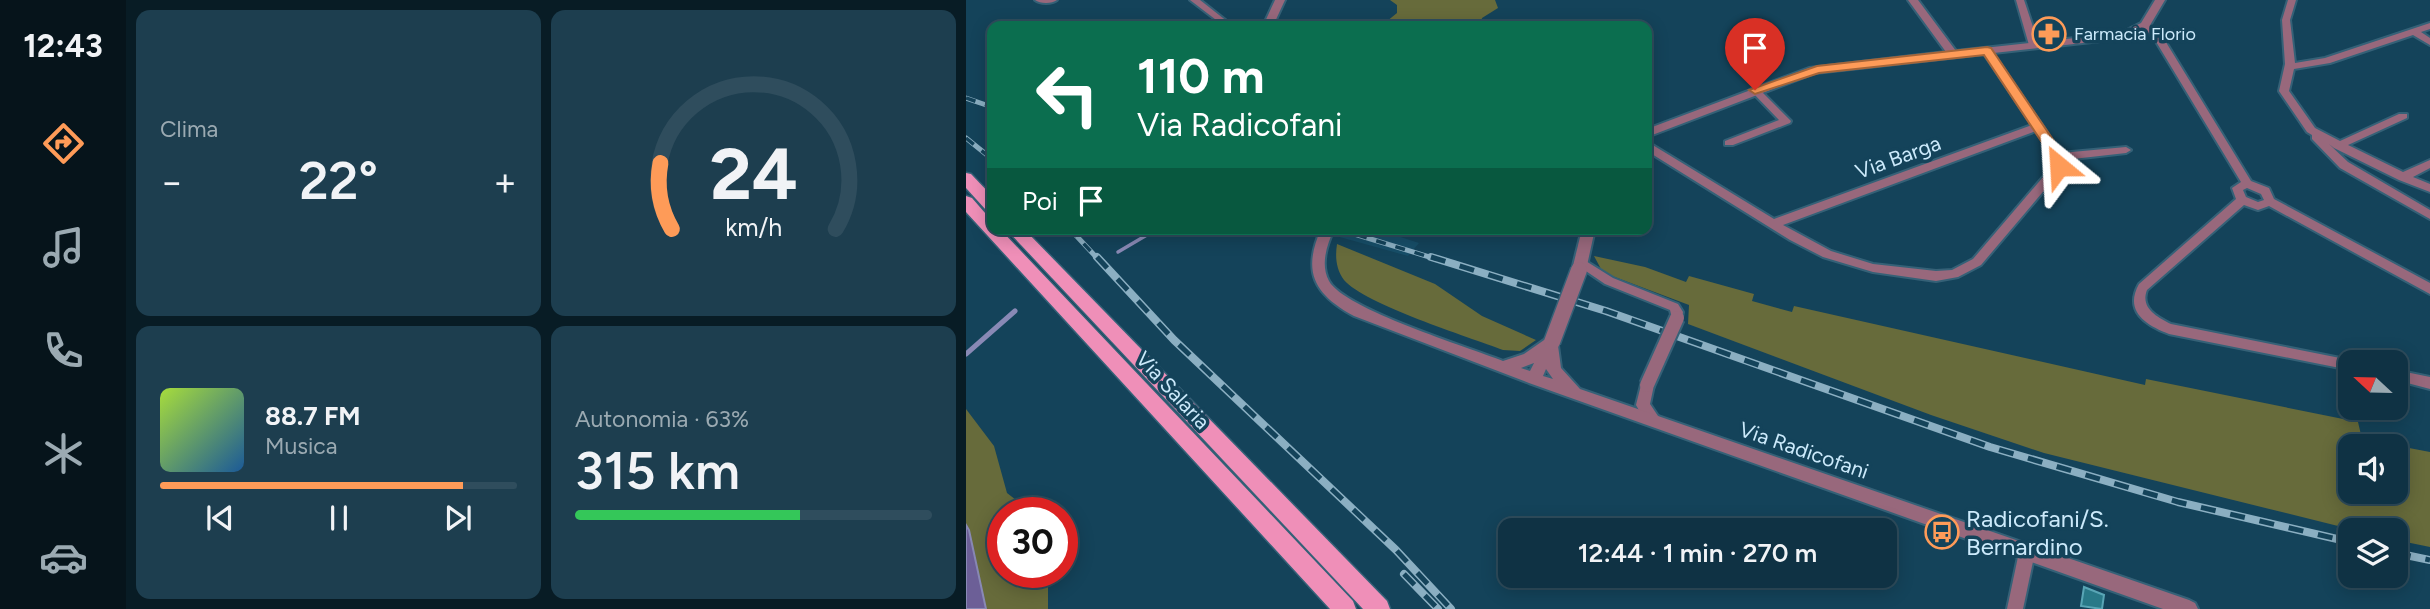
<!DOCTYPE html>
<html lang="it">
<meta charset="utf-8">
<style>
:root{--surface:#0f3244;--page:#1d3e4f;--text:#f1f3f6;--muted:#9baab2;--line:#2f4d5d;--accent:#fe9b58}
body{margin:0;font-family:Figtree,sans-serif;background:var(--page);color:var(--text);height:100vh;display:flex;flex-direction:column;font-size:26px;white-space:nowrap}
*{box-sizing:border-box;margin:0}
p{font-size:23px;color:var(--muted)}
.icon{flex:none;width:38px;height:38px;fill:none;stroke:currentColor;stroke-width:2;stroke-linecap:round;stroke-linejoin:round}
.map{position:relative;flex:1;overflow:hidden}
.sheet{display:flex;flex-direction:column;gap:10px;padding:10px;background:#081c25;width:840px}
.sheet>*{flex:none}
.hud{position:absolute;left:21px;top:21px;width:665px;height:214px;border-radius:14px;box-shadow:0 4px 18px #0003,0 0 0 2px var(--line);background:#0b6e4f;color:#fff;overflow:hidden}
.needle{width:46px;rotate:292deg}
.tools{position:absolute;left:1372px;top:350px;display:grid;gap:14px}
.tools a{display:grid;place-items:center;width:70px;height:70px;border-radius:14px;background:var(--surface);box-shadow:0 4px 18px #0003,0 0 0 2px var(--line);font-size:35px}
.speed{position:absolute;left:21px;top:497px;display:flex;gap:14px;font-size:35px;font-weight:700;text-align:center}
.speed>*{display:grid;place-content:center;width:91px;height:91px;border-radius:50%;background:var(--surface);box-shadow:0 4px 18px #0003,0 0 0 2px var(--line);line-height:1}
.speed .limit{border:10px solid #d22;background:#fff;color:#111}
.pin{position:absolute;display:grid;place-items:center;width:60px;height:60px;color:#fff;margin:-72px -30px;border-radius:50% 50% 50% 0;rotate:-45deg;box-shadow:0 0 7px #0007}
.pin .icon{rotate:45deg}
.me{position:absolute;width:77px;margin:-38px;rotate:333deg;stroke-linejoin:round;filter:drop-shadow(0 0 5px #0008)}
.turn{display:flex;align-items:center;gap:24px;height:147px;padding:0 35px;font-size:32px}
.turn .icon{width:91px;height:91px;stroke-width:2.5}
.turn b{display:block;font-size:49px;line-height:60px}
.then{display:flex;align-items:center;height:66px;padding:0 35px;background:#0003;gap:14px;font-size:26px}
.big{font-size:52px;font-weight:600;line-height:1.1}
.sheet .widget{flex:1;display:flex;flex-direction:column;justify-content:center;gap:10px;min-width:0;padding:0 24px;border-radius:14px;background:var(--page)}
.sheet .dial{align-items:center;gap:0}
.dial svg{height:182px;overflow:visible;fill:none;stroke:var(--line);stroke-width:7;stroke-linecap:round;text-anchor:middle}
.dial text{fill:var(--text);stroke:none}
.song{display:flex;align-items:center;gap:21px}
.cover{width:84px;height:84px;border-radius:10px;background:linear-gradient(135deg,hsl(80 70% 55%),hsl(210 70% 35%))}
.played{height:7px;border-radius:4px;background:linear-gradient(90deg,var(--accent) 85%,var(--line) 85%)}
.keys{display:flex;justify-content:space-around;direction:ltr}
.heat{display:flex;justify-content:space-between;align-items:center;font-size:38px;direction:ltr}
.charge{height:10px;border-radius:5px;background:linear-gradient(90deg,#34c759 63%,var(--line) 0)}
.sheet .tiles{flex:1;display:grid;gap:10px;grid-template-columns:repeat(2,1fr)}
.trip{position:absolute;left:532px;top:518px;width:399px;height:70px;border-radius:14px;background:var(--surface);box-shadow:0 4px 18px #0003,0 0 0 2px var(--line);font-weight:600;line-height:70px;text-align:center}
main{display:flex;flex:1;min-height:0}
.tabs{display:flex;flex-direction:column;width:126px;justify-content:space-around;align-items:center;background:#06141b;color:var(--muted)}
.tabs .icon{width:49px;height:49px}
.tabs .on{color:var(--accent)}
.tabs b{font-size:32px;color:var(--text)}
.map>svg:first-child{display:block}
.built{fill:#174e68}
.green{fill:#676b3b;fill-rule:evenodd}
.water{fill:#6c5f97;stroke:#8989b5;stroke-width:2}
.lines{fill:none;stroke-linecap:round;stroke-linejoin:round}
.stream-far1{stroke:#8989b5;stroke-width:3.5}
.stream{stroke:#8989b5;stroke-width:5}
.building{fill:#297988;stroke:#59a5b5;stroke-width:2}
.minor-casing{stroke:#356177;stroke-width:4}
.tertiary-casing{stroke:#356177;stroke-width:4}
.primary-casing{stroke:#356177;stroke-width:3}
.minor{fill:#98687c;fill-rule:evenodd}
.tertiary{fill:#98687c;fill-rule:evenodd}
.primary{fill:#ef8fb8;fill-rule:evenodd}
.rail-far1-casing{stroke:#8bafc2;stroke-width:5}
.rail-casing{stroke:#8bafc2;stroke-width:8}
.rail-far1{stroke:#14435a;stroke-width:3.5;stroke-dasharray:10;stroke-linecap:butt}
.rail{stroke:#14435a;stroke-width:5;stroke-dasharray:15;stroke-linecap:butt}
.minor-bridge-casing{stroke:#356177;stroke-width:18;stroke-linecap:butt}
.tertiary-bridge-casing{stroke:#356177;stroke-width:19;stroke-linecap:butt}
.minor-bridge{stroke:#98687c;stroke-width:14}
.tertiary-bridge{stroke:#98687c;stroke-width:16}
.route{fill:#fe9b58;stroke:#a56539;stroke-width:2}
.labels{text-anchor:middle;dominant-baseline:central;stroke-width:7;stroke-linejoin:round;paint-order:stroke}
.far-poi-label{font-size:18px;fill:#cceafb;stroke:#14435a;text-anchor:start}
.street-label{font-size:21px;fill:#cceafb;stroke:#14435a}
.near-poi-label{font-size:24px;fill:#cceafb;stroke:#14435a;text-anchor:start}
</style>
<main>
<nav class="tabs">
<b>12:43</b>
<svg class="icon on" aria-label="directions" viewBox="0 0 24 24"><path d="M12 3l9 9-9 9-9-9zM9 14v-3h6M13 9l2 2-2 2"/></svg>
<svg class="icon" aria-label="music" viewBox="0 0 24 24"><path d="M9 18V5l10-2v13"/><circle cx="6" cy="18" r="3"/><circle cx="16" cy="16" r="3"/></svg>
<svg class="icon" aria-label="phone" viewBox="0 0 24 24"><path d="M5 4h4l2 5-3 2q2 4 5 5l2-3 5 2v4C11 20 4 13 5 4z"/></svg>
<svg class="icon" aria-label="climate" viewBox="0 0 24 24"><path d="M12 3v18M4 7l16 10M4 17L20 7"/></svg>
<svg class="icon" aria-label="car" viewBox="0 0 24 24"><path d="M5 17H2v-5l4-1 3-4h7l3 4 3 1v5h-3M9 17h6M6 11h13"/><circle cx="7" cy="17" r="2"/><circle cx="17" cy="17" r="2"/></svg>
</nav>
<section class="sheet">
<div class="tiles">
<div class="widget"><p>Clima</p>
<div class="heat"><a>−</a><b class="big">22°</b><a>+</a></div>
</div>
<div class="widget dial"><svg viewBox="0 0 100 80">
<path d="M14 69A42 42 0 1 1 86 69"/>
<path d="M14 69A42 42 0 0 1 9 40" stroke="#fe9b58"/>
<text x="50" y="56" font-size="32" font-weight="700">24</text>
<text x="50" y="72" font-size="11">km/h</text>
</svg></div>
<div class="widget">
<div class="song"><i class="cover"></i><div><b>88.7 FM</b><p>Musica</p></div></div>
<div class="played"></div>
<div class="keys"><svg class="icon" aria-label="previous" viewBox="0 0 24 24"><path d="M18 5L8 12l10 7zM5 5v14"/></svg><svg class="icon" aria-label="pause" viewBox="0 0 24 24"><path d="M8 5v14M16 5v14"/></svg><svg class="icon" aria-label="next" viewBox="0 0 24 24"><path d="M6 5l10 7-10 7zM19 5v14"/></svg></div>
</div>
<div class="widget"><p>Autonomia · 63%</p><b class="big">315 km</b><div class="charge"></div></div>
</div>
</section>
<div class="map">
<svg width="1464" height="609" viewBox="0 0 1464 609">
<rect width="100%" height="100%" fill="#14435a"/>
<path class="built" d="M345 229H410L453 243 442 256Z"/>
<g class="green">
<path d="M424 0H529L532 8 516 18 514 26H415L431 13V5Z"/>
<path d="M371 244 469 284 516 316 570 340 554 351 537 350C503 337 398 304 378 280 370 269 369 257 371 244Z"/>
<path d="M628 256 679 267 720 282 723 276 788 294 786 301 826 312 828 306 1179 385 1180 379 1392 422 1396 439 1464 452V547L1430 540V530H1388L1078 453 965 415 722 324 723 305 646 276 635 269ZM1430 446V492H1384V446Z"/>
<path d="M0 409 28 446 41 493 67 513H37V572H82V609H20L0 525Z"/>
</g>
<path class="water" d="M0 525 3 530 20 609H0Z"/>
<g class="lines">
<path class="stream-far1" d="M152 252 191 229"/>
<path class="stream" d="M0 354 49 311"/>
</g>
<path class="building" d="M1118 587 1138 595 1136 609 1115 606Z"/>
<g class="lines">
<defs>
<g id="minor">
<path d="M69 0H91C86 4 74 4 69 0Z"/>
<path d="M224 0H234L267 26H258Z"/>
<path d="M1050 0H1058L1073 45 1071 47 1068 48 1063 45Z"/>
<path d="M1322 0H1330L1324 20 1329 63 1359 58 1464 23V29L1455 32 1464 38V45L1447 35 1364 63 1328 69 1323 91 1349 128 1374 141 1433 114H1441V118L1382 145 1437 172 1464 160V168L1447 177 1464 184V192L1433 180 1368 148 1363 144 1382 162 1464 210V219L1374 168 1346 139V135L1341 132 1313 91 1319 64 1316 20Z"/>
<path d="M1179 22 1198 39 1285 181 1303 188 1308 199 1464 283V294L1303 206 1292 210 1278 205 1181 290C1174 308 1191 317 1205 324L1384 360 1389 362H1384V370L1203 334C1179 325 1158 311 1173 284L1270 199 1266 188 1275 182 1189 40 1175 25ZM1281 188 1295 194 1298 200 1292 202 1280 197 1277 190Z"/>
<path d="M1021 48 1024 49 1095 153 1160 147 1165 150 1160 153 1098 160V167L1015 265 992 277 970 281 907 272 857 257 824 240 681 151V143L685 144 808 219 1066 125 1016 51ZM1070 131 1085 153 1089 163 1007 259 986 270 970 271 907 264 865 251 817 225Z"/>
<path d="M789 87 792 88 825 121 824 123 767 145H759V141L813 120 786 92 784 90Z"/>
<path d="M615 258 647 278 712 304 717 312 715 322H707L704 310 639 284 611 265 609 262 611 259Z"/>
<path d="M1430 370 1464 377V389L1430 380Z"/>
<path d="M681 379 686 381 688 385 684 404 694 419 692 423C681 427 675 414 670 405L676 381Z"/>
<path d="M1061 545 1066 547 1069 552 1057 609H1041L1053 552 1056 547Z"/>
</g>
<g id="tertiary">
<path d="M309 0H319L307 26H297Z"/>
<path d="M942 0H952L990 51 1155 33 1175 23 1189 0H1199L1183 27 1161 38 849 73 681 137V129L843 68 980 52Z"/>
<path d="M355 229H368C361 245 354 264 363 281 378 309 502 347 537 361L558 354 581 338H591L595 368 614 389 1223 600 1229 603 1232 609H1197L563 383 388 316C348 294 336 272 355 229ZM568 363 564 371 555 368ZM580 369 587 379 577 376Z"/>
<path d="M616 229H629L620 270 613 275 606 270Z"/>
</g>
<g id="primary">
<path d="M0 173 5 174 26 196V212L20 210 0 188Z"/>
<path d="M0 196 6 198 26 221V229H34L387 601 390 609H364L0 212Z"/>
<path d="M40 229H58L421 601 424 609H397Z"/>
</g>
</defs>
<use href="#minor" class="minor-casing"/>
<use href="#tertiary" class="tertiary-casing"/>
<use href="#primary" class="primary-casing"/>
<use href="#minor" class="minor"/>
<use href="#tertiary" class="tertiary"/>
<use href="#primary" class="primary"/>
<defs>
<g id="rail-far1">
<path d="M0 98 26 107"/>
<path d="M0 138 26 159"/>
<path d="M104 229 132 259"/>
<path d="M372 229 470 259"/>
</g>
<g id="rail">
<path d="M131 257 208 340 430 550 485 609"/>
<path d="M465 257 640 311 1024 447 1212 502 1384 542"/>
<path d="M1430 553 1464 560"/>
<path d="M438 574 472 609"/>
</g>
</defs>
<use href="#rail-far1" class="rail-far1-casing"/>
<use href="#rail" class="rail-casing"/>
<use href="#rail-far1" class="rail-far1"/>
<use href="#rail" class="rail"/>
<defs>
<path id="minor-bridge" d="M681 385 711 318"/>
<path id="tertiary-bridge" d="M586 342 613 270"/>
</defs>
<use href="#minor-bridge" class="minor-bridge-casing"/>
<use href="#tertiary-bridge" class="tertiary-bridge-casing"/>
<use href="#minor-bridge" class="minor-bridge"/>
<use href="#tertiary-bridge" class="tertiary-bridge"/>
</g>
<path class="route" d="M1021 47 1025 48 1094 150 1100 166 1098 170H1088L1083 153 1018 55 853 73 789 94 783 90 851 66Z"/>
<defs>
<symbol id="pharmacy-ring" viewBox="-11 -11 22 22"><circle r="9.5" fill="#14435a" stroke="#fe9b58" stroke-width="1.5"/><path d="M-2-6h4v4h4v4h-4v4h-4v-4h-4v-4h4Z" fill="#fe9b58"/></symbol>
<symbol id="bus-ring" viewBox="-11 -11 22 22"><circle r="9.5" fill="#14435a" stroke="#fe9b58" stroke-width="1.5"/><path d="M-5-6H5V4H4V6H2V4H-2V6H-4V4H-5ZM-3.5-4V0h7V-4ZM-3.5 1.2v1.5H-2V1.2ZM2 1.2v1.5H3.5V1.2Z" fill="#fe9b58"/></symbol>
</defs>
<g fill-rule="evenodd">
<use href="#pharmacy-ring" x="1064" y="15" width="38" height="38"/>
<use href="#bus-ring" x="957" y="513" width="38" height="38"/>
</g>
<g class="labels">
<g class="far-poi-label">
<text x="1108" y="34">Farmacia Florio</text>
</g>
<g class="street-label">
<text transform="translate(932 157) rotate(-20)">Via Barga</text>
<text transform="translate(207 390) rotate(47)">Via Salaria</text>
<text transform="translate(838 450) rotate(19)">Via Radicofani</text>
</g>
<g class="near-poi-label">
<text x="1000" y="518">Radicofani/S.<tspan x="1000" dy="28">Bernardino</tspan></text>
</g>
</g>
</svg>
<div class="tools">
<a><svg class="needle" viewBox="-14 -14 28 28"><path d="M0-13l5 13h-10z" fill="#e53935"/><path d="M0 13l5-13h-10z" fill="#9baab2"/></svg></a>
<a><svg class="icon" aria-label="sound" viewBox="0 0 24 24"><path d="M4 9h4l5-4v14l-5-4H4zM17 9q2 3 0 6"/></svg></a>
<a><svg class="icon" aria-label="layers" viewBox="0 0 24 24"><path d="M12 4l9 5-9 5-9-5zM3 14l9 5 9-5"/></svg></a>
</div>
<div class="speed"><div class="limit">30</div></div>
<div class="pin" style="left:789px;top:90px;background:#d93025"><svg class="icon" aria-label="arrive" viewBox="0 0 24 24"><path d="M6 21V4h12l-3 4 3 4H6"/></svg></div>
<svg class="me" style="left:1093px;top:166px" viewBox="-20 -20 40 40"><path d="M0-17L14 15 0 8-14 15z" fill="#fe9b58" stroke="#fff" stroke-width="4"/></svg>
<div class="trip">12:44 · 1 min · 270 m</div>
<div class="hud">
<div class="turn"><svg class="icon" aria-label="left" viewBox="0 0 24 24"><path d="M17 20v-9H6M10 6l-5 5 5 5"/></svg><div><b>110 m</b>Via Radicofani</div></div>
<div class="then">Poi<svg class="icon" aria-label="arrive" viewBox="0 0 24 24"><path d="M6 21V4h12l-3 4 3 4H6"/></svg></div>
</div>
</div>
</main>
